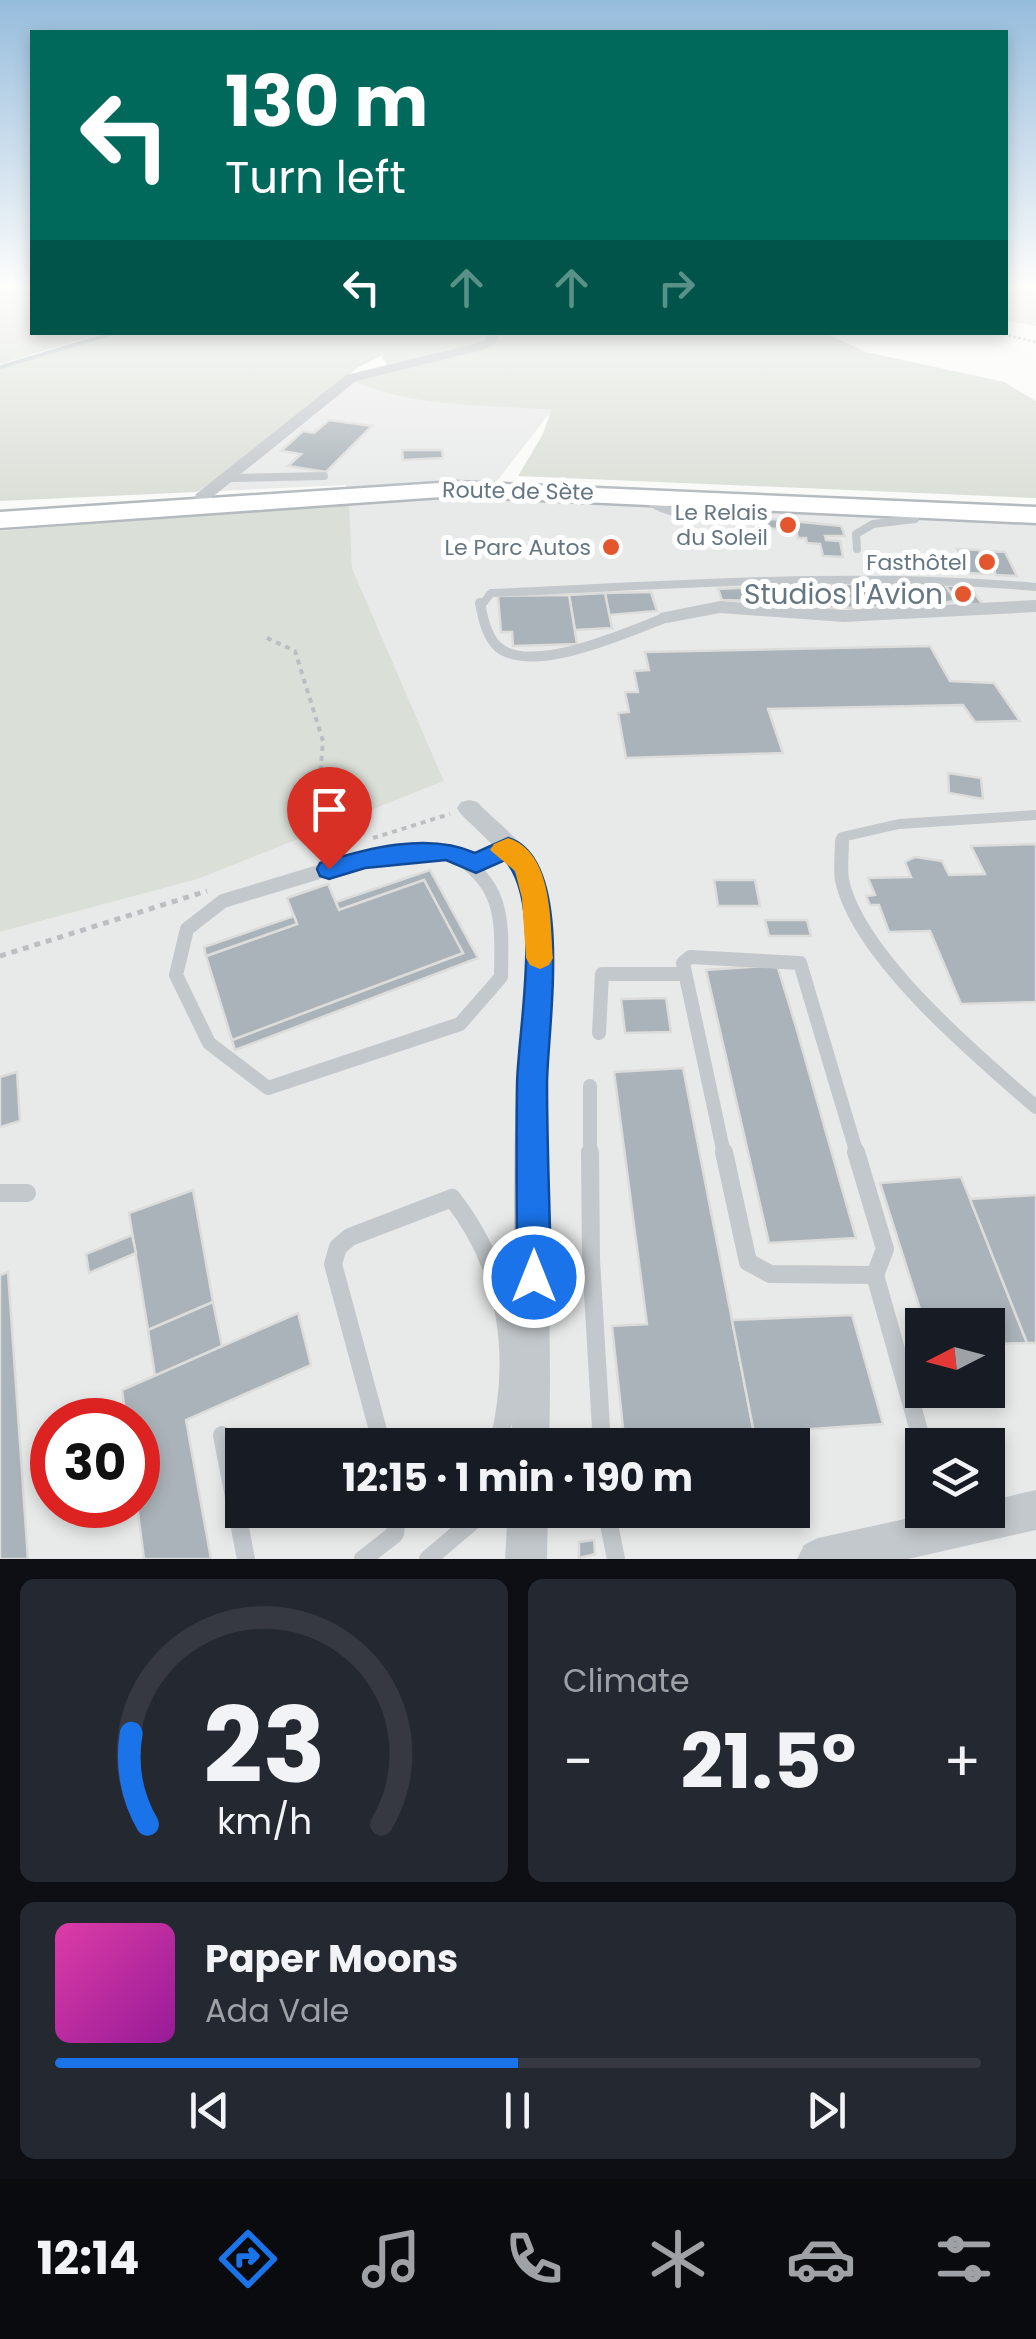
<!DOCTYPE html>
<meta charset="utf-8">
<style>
:root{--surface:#171b24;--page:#242831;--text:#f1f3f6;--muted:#9ea1a6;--line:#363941;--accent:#1a73e8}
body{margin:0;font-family:Poppins,sans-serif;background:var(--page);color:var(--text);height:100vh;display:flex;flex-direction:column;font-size:38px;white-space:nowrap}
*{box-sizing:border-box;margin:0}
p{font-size:32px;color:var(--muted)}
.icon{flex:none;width:55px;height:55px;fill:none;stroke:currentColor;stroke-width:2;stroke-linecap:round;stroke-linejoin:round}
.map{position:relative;height:1559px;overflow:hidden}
.details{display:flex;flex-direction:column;gap:20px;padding:20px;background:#0d0f14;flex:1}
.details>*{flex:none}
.guide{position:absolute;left:30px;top:30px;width:978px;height:305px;border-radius:0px;box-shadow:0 5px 15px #0003;background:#00695c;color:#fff;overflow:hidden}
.needle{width:65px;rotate:264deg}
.controls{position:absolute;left:905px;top:1308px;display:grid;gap:20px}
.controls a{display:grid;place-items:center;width:100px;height:100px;border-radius:0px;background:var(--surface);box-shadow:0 5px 15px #0003;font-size:50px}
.speed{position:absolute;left:30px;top:1398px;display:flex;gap:20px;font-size:50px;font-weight:700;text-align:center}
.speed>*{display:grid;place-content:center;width:130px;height:130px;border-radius:50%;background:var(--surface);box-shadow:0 5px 15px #0003;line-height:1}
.speed .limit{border:15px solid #d22;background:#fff;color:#111}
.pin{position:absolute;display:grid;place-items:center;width:85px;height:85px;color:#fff;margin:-102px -42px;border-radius:50% 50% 50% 0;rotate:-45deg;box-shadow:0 0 10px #0007}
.pin .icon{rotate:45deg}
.me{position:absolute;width:110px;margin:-55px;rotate:0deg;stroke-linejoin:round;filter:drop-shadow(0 0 8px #0008)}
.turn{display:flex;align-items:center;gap:35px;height:210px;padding:0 30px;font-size:45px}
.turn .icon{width:130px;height:130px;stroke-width:2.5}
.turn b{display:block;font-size:70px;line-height:85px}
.lanes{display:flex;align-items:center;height:95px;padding:0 30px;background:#0003;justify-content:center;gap:50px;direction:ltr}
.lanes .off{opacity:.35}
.big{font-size:75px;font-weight:700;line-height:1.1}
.details .tile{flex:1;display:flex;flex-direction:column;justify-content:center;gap:15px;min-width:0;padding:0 35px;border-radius:15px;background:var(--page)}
.details .dial{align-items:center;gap:0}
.dial svg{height:260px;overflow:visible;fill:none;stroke:var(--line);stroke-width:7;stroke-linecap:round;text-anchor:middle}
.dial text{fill:var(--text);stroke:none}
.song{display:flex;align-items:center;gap:30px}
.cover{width:120px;height:120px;border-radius:15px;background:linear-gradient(135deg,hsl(320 70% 55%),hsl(300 70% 35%))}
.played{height:10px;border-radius:5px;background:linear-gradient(90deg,var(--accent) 50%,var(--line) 50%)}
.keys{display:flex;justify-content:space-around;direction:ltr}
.heat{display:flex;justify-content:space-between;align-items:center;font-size:55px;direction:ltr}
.details .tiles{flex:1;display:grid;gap:20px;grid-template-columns:1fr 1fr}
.tile:last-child{grid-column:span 2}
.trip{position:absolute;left:225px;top:1428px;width:585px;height:100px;border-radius:0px;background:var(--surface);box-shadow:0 5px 15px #0003;font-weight:700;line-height:100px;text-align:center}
.tabs{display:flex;height:160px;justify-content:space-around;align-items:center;background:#090b0e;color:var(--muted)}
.tabs .icon{width:70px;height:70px}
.tabs .selected{color:var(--accent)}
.tabs b{font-size:45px;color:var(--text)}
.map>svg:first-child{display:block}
.built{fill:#e8e9e9;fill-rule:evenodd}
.green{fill:#dadfd7}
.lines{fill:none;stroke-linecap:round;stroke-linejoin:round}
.stream{stroke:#bbc7cb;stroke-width:4}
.building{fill:#aab3b9;stroke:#dcdcda;stroke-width:2.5}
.primary-casing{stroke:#b5babe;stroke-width:5}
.path-far2{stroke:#bbbfc2;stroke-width:2.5;stroke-dasharray:2.5 2.5;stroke-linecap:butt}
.path-far1{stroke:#bbbfc2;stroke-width:4;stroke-dasharray:5 5;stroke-linecap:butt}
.path{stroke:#bbbfc2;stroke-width:5;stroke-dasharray:6 6;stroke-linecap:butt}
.service-far3{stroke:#c3c8cc;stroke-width:8}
.service-far2{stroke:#c3c8cc;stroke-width:10}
.service-far1{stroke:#c3c8cc;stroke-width:14}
.service{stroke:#c3c8cc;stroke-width:18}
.minor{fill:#c3c8cc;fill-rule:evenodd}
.primary{fill:#fff;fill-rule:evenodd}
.route{fill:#1a73e8;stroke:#114b97;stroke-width:2.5}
.slow{fill:#f59e0b}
.poi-dot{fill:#e4572e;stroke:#fff;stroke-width:4}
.labels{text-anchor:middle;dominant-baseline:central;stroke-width:10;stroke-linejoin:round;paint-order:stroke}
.far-street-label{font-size:22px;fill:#657683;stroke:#fff}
.far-poi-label{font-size:22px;fill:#657683;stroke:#fff;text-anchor:end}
.poi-label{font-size:28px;fill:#657683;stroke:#fff;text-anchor:end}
</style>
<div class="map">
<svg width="1036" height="1559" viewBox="0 0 1036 1559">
<rect width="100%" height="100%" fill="#fafaf8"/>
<path class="built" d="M352 381 369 388 452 402 552 410 490 490 1036 523V1559H0V932L198 879 444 781 352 568 346 485 196 492 244 463ZM922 1325H988V1390H922ZM52 1420H138V1505H52ZM242 1445H792V1510H242ZM922 1445H988V1510H922Z"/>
<g class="green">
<path d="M0 284H32V332L104 333 0 364Z"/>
<path d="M1005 284H1036V326L1005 320Z"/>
<path d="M114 333H825L866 352 1004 382 1036 401V498L518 476 543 434 551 410C487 405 412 407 352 381L389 367 381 356 357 368 244 463 196 492 0 501V366Z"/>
<path d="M349 503 352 568 444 781 198 879 0 932V531Z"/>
</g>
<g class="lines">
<path class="stream" d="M0 367 117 332"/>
</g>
<g class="building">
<path d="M329 420 372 426 326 472 288 466 301 454 281 451 303 431 314 433Z"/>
<path d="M402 450H442L443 458 403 460Z"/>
<path d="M772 519 841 526 845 536H825L826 540 840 541 843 557 823 556 820 544 807 543 806 538H798L796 530 760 528V522Z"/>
<path d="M957 549 979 550 981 555H988L985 551 1005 552 1017 576 996 575 994 570H987L990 574 967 573 963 563H967Z"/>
<path d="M942 581 956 601 907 607 892 583Z"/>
<path d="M892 583 907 607 823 608 812 585Z"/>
<path d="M812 585 821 603 722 600 718 589Z"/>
<path d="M969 585 982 604 959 605 946 586Z"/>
<path d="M651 592 657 611 609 615 605 593Z"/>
<path d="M605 593 612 628 575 630 569 595Z"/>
<path d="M569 595 577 644 513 646 512 632H501L498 596Z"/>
<path d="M930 646 950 681 994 683 1020 721 975 722 963 705 768 709 783 753 626 758 618 713 629 712 625 692H638L634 671 649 670 645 652Z"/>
<path d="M948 773 981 778 983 799 949 793Z"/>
<path d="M1036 844V1002L961 1004 930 931 889 932 879 905H870L866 896 875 895 868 878 911 877 905 862 915 857 942 861 949 875 985 874 971 846Z"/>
<path d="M430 870 478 958 235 1050 232 1040 463 953 424 880 339 910 336 902Z"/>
<path d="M424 880 463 953 232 1040 206 956 297 924 287 898 328 884 339 910Z"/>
<path d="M714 880H755L760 906H718Z"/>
<path d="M294 916 297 924 206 956 204 947Z"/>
<path d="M765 920H807L811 936H769Z"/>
<path d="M777 965 796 1027 856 1238 769 1243 706 970Z"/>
<path d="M666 998 671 1032 625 1033 621 999Z"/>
<path d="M683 1068 754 1433 624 1437 612 1326 647 1324 614 1072Z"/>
<path d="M17 1072 20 1121 0 1127V1077Z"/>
<path d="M961 1177 970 1199 1027 1343 988 1344V1325H925L880 1183Z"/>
<path d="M193 1190 213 1302 148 1330 129 1213Z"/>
<path d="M1036 1195V1343H1027L970 1199Z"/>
<path d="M132 1235 136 1253 89 1273 86 1254Z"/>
<path d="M8 1272 17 1400 28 1559H0V1275Z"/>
<path d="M213 1302 222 1346 155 1376 148 1330Z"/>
<path d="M298 1313 311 1365 186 1420 211 1559H144L137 1505 138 1420H126L122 1390Z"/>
<path d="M852 1315 883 1424 754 1433 732 1320Z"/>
<path d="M594 1540 595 1554 579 1558V1542Z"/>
</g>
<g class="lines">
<defs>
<path id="primary" d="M455 482 1036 507V523L455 496 0 528V512Z"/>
</defs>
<use href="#primary" class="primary-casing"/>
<path class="path-far2" d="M994 332 1036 342"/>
<g class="path-far1">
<path d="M267 638 295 651 323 741 316 821 329 843"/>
<path d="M373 838 450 814"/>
</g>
<g class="path">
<path d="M326 841 341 846"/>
<path d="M0 956 207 891"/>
</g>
<g class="service-far3">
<path d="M231 478 324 476"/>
<path d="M639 494C670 521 705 516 742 504"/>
<path d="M857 549 856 534 873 524 915 519V509"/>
<path d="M481 606 491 593C673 585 854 571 1036 587"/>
</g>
<g class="service-far2">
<path d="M480 603C483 618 486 635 497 646 530 677 631 631 667 617"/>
<path d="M842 843V837L899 824 1036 815"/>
</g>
<g class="service-far1">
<path d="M842 841C842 853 840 867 842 880 858 956 978 1057 1036 1107"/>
<path d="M449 851C505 883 502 919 501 977L460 1024 268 1088 209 1043 176 975 187 929 223 901 365 858Z"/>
<path d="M476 864 508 847"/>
<path d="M599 1033 602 974H685"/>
<path d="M590 1086V1154"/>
<path d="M724 1154 683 963 690 957 800 963 857 1154"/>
</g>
<g class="service">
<path d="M590 1152 591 1260 602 1445"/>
<path d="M724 1152 748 1262 770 1274 875 1275"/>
<path d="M856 1152 885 1249 875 1275"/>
<path d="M0 1193H27"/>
<path d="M875 1275 923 1445"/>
<path d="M222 1435 246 1559"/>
<path d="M382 1445 333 1264 338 1247 350 1237 452 1198C509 1271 520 1358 498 1445"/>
<path d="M606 1510 616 1559"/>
<path d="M363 1559 395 1534 398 1510"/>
<path d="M428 1559 474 1520 478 1510"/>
</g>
<g class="minor">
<path d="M489 332H501L494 345 479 351 356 381 210 499 207 507 193 504 196 494 346 375 471 345 485 340Z"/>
<path d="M1036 600V612L844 622 720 613 667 623 658 617 660 613 720 601 844 610Z"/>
<path d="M469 800 477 802C492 818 533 850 539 869 564 938 549 1009 547 1080 543 1201 553 1323 549 1445H511C518 1323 510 1201 517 1080 521 1011 536 944 516 876 511 859 474 828 461 814L457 808 461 802Z"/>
<path d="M1036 1490V1530L908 1559H797L804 1545 818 1538 946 1510H988V1501Z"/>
<path d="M508 1510H548L547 1559H505Z"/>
</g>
<use href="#primary" class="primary"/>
</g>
<linearGradient id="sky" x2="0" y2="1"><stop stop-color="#96bcdc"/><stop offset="0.57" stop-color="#fdfdfc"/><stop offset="1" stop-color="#fdfdfc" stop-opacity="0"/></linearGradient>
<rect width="1036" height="502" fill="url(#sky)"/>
<path class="route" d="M508 838C576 859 547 1031 547 1084 547 1148 550 1213 551 1277L546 1289 534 1294 522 1289 517 1277C517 1213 516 1149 517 1085 518 1028 544 904 505 860L476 873 446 860 365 868 329 879 320 876 317 869 320 863C368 848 429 832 475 853Z"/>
<path class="slow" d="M508 838C553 852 550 921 553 958L549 965 540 969 530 965 526 958 522 898 515 871 490 850 494 844Z"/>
<g class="poi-dot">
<circle cx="788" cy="525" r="10"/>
<circle cx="611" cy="547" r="10"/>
<circle cx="987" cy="562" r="10"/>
<circle cx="963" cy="594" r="10"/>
</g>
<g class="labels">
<g class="far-street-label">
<text transform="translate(518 491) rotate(1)">Route de Sète</text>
</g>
<g class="far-poi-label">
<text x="768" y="512">Le Relais<tspan x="768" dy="25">du Soleil</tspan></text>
<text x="591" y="547">Le Parc Autos</text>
<text x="967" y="562">Fasthôtel</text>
</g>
<g class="poi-label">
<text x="943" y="594">Studios l'Avion</text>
</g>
</g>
</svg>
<div class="controls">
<a><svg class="needle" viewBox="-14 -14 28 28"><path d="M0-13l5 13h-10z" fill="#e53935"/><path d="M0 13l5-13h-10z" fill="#9ea1a6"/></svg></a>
<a><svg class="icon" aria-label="layers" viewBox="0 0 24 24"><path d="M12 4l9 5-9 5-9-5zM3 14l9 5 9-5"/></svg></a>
</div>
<div class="speed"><div class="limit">30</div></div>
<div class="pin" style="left:329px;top:869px;background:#d93025"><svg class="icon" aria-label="arrive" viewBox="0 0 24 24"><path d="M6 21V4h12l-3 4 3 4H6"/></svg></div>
<svg class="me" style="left:534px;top:1277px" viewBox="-20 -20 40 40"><circle r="17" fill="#1a73e8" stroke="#fff" stroke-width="3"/><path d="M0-11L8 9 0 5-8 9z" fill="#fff"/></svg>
<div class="trip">12:15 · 1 min · 190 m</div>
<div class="guide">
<div class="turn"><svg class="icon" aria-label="left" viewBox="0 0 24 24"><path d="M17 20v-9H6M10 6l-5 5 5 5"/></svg><div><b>130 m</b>Turn left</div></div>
<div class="lanes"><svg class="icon" aria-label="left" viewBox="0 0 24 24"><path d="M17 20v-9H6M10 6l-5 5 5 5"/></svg><svg class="icon off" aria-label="ahead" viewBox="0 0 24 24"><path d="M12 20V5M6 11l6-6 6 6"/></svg><svg class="icon off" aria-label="ahead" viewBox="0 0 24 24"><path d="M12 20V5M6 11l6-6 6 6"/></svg><svg class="icon off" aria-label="right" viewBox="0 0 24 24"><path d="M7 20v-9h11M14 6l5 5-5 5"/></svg></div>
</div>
</div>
<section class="details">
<div class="tiles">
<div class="tile dial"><svg viewBox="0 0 100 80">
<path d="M14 69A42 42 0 1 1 86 69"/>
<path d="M14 69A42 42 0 0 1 9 41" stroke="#1a73e8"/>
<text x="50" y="56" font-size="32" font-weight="700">23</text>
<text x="50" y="72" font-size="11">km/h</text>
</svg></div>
<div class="tile"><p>Climate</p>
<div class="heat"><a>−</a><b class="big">21.5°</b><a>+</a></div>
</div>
<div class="tile">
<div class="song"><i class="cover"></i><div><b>Paper Moons</b><p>Ada Vale</p></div></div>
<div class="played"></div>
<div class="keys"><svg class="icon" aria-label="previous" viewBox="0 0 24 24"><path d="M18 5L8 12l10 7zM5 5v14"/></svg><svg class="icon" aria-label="pause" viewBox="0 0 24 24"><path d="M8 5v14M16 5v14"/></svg><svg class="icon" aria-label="next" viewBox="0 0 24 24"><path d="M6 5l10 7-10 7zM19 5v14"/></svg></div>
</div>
</div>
</section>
<nav class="tabs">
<b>12:14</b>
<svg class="icon selected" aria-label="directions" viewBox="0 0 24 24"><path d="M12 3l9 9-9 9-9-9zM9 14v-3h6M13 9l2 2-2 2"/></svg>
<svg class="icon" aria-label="music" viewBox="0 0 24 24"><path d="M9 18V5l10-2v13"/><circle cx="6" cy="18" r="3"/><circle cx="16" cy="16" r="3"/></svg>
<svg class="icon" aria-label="phone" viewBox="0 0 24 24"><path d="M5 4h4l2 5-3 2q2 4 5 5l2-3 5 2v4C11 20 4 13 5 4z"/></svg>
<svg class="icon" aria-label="climate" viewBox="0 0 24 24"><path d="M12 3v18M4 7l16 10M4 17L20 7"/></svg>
<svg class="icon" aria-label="car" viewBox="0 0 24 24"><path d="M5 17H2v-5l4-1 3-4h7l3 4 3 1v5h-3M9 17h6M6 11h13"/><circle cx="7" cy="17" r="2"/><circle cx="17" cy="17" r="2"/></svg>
<svg class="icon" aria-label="filters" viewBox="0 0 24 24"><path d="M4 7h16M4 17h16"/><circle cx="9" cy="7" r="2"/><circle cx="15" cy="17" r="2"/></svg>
</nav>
